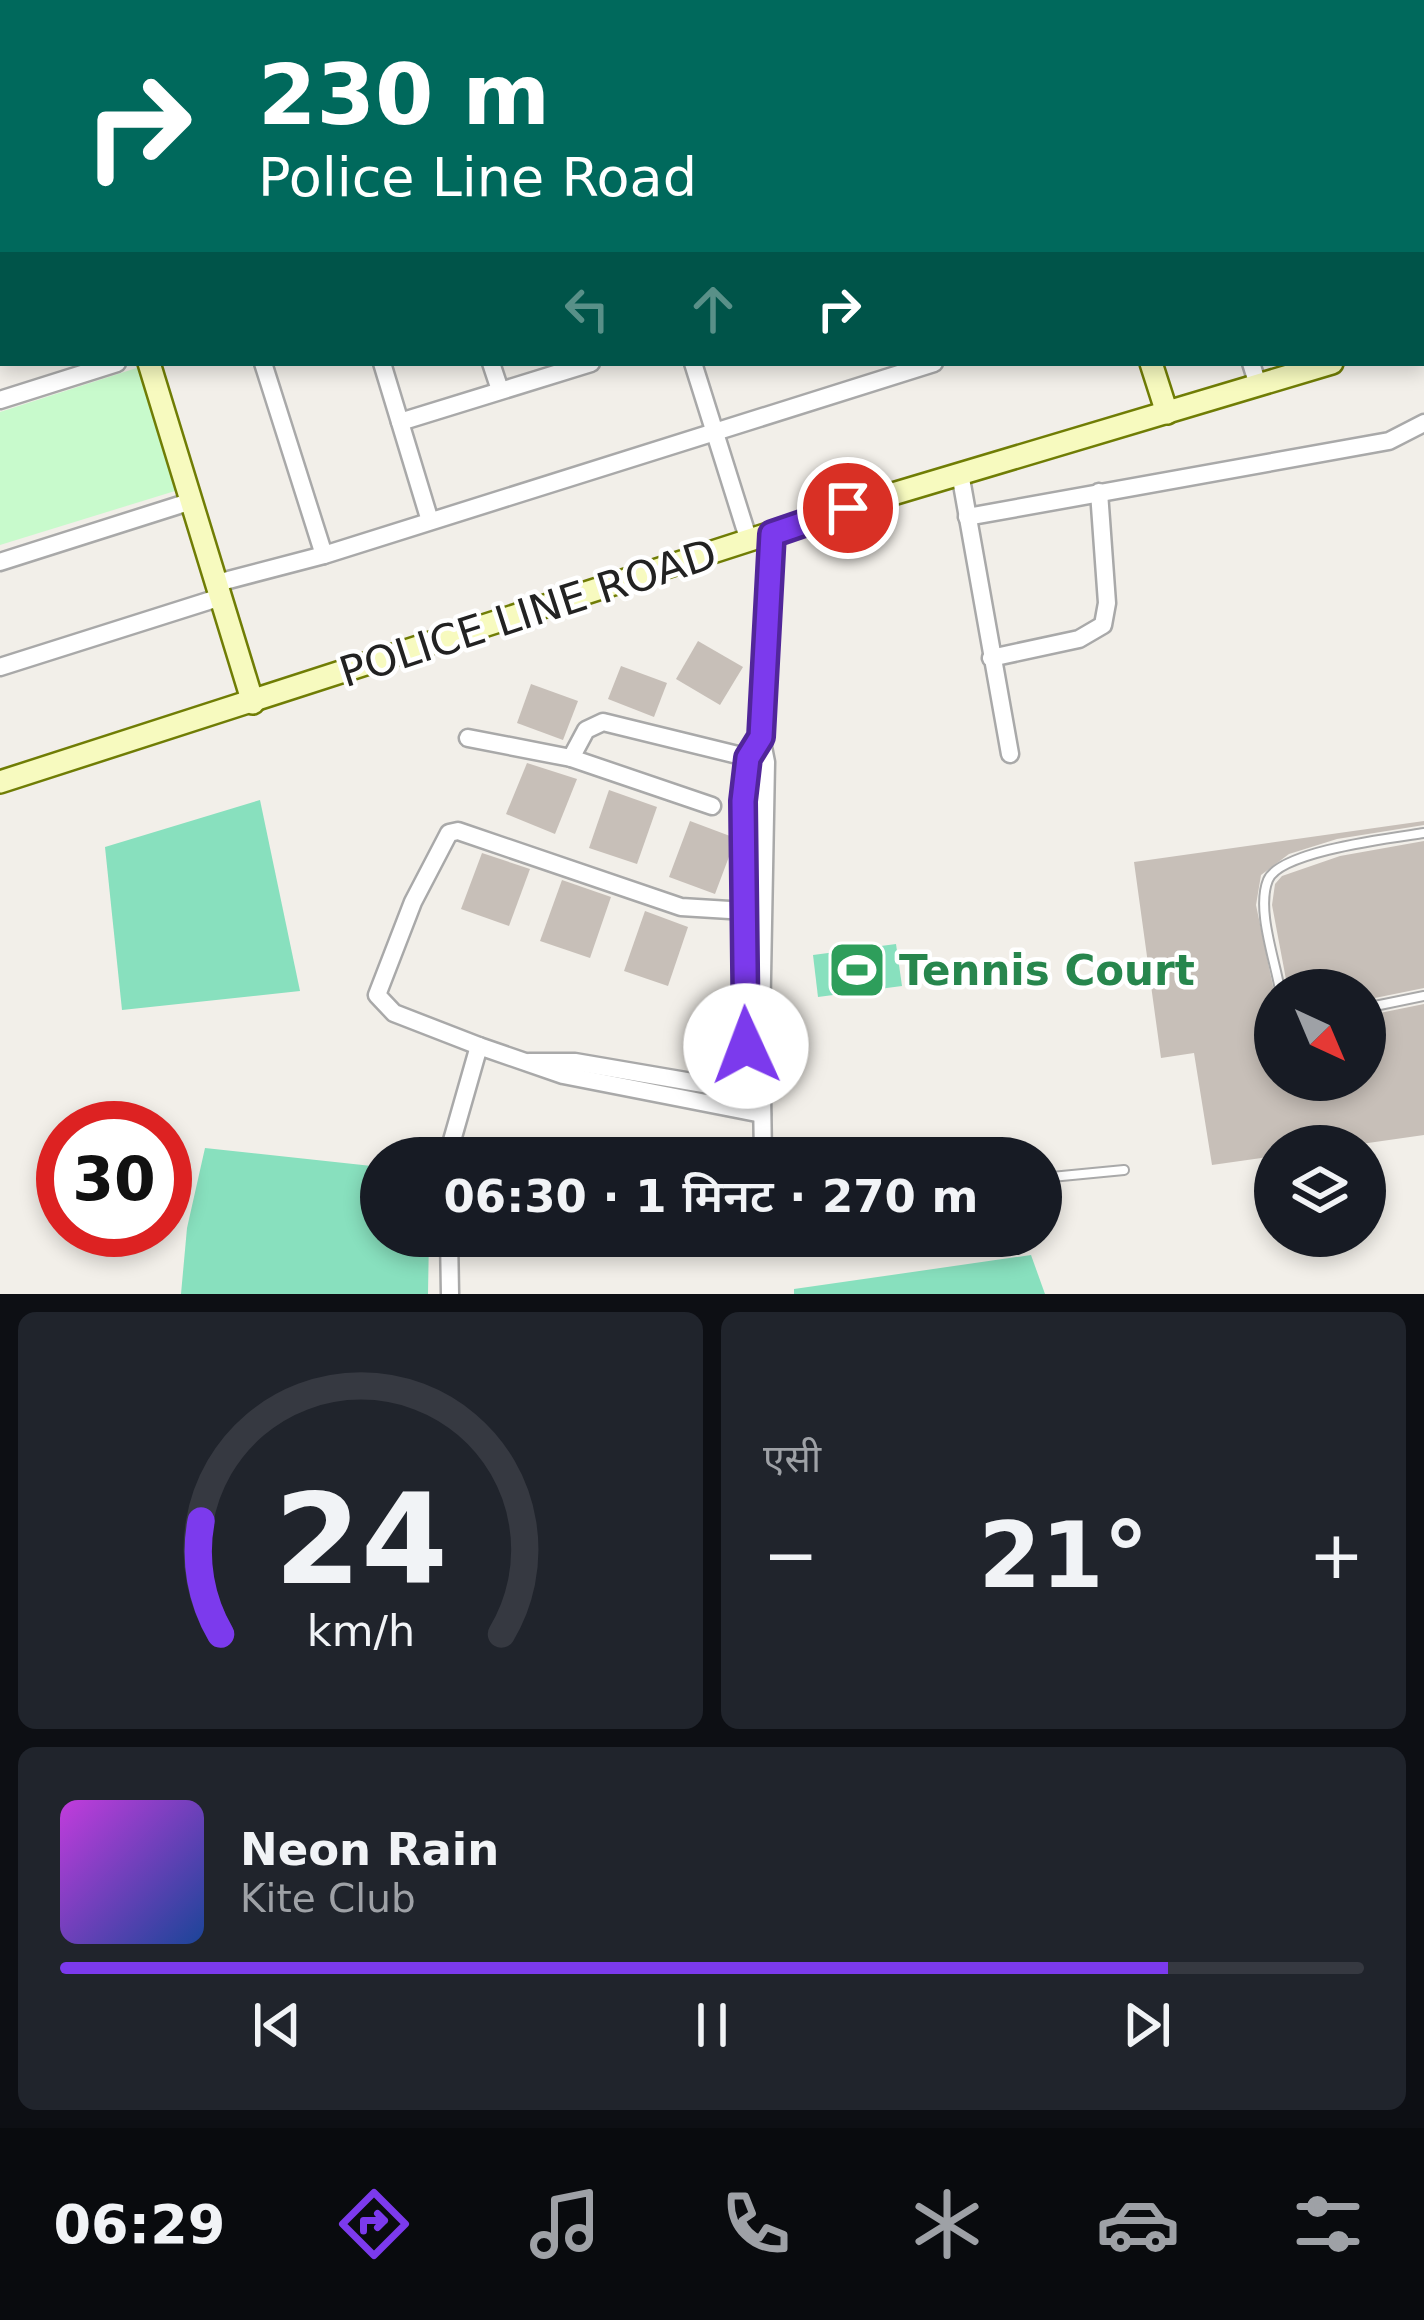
<!DOCTYPE html>
<html lang="hi">
<meta charset="utf-8">
<style>
:root{--surface:#171b24;--page:#20242c;--text:#f1f3f6;--muted:#9ea1a6;--line:#363941;--accent:#7c3aed}
body{margin:0;font-family:"DejaVu Sans","Noto Sans Devanagari",sans-serif;background:var(--page);color:var(--text);height:100vh;display:flex;flex-direction:column;font-size:45px;white-space:nowrap}
*{box-sizing:border-box;margin:0}
p{font-size:39px;color:var(--muted)}
.icon{flex:none;width:66px;height:66px;fill:none;stroke:currentColor;stroke-width:2;stroke-linecap:round;stroke-linejoin:round}
.map{position:relative;height:1294px;overflow:hidden}
.panel{display:flex;flex-direction:column;gap:18px;padding:18px;background:#0d0f14;flex:1}
.panel>*{flex:none}
.top-card{position:absolute;left:0px;top:0px;width:1425px;height:366px;box-shadow:0 6px 18px #0003;background:#00695c;color:#fff;overflow:hidden}
.needle{width:78px;rotate:136deg}
.tools{position:absolute;left:1254px;top:969px;display:grid;gap:24px}
.tools a{display:grid;place-items:center;width:132px;height:132px;border-radius:50%;background:var(--surface);box-shadow:0 6px 18px #0003;font-size:60px}
.speed{position:absolute;left:36px;top:1101px;display:flex;gap:24px;font-size:60px;font-weight:700;text-align:center}
.speed>*{display:grid;place-content:center;width:156px;height:156px;border-radius:50%;background:var(--surface);box-shadow:0 6px 18px #0003;line-height:1}
.speed .limit{border:18px solid #d22;background:#fff;color:#111}
.pin{position:absolute;display:grid;place-items:center;width:102px;height:102px;color:#fff;margin:-51px;border:6px solid #fff;border-radius:50%;box-shadow:0 3px 12px #0007}
.me{position:absolute;width:132px;margin:-66px;rotate:358deg;stroke-linejoin:round;filter:drop-shadow(0 0 9px #0008)}
.turn{display:flex;align-items:center;gap:42px;height:252px;padding:0 60px;font-size:54px}
.turn .icon{width:156px;height:156px;stroke-width:2.5}
.turn b{display:block;font-size:84px;line-height:102px}
.lanes{display:flex;align-items:center;height:114px;padding:0 60px;background:#0003;justify-content:center;gap:60px;direction:ltr}
.lanes .off{opacity:.35}
.big{font-size:90px;font-weight:600;line-height:1.1}
.panel .tile{flex:1;display:flex;flex-direction:column;justify-content:center;gap:18px;min-width:0;padding:0 42px;border-radius:18px;background:var(--page)}
.panel .dial{align-items:center;gap:0}
.dial svg{height:312px;overflow:visible;fill:none;stroke:var(--line);stroke-width:7;stroke-linecap:round;text-anchor:middle}
.dial text{fill:var(--text);stroke:none}
.song{display:flex;align-items:center;gap:36px}
.cover{width:144px;height:144px;border-radius:18px;background:linear-gradient(135deg,hsl(290 70% 55%),hsl(220 70% 35%))}
.played{height:12px;border-radius:6px;background:linear-gradient(90deg,var(--accent) 85%,var(--line) 85%)}
.keys{display:flex;justify-content:space-around;direction:ltr}
.heat{display:flex;justify-content:space-between;align-items:center;font-size:66px;direction:ltr}
.panel .tiles{flex:1;display:grid;gap:18px;grid-template-columns:1fr 1fr}
.tile:last-child{grid-column:span 2}
.trip{position:absolute;left:360px;top:1137px;width:702px;height:120px;border-radius:60px;background:var(--surface);box-shadow:0 6px 18px #0003;font-weight:600;line-height:120px;text-align:center}
.tab-bar{display:flex;height:192px;justify-content:space-around;align-items:center;background:#090b0e;color:var(--muted)}
.tab-bar .icon{width:84px;height:84px}
.tab-bar .active{color:var(--accent)}
.tab-bar b{font-size:54px;color:var(--text)}
.map>svg:first-child{display:block}
.park{fill:#c8facc}
.pitch{fill:#88e0be}
.building{fill:#c7bfb8}
.lines{fill:none;stroke-linecap:round;stroke-linejoin:round}
.lane-casing{stroke:#a9a9a9;stroke-width:12}
.street-casing{stroke:#a9a9a9;stroke-width:21}
.secondary-casing{stroke:#707d05;stroke-width:26}
.lane{stroke:#fff;stroke-width:8}
.street{stroke:#fff;stroke-width:16}
.secondary{stroke:#f7fabf;stroke-width:21}
.route-casing{stroke:#51269a;stroke-width:30}
.route{stroke:#7c3aed;stroke-width:21}
.labels{text-anchor:middle;dominant-baseline:central;stroke-width:9;stroke-linejoin:round;paint-order:stroke}
.street-label{font-size:42px;fill:#222;stroke:#fff}
.leisure-label{font-size:42px;font-weight:bold;fill:#27864d;stroke:#fff;text-anchor:start}
</style>
<div class="map">
<svg width="1424" height="1294" viewBox="0 0 1424 1294">
<rect width="100%" height="100%" fill="#f2efe9"/>
<path class="park" d="M152 363 188 487 0 545V412Z"/>
<g class="pitch">
<path d="M260 800 300 991 122 1010 105 847Z"/>
<path d="M896 944 902 986 818 997 813 955Z"/>
<path d="M205 1148 381 1167V1236H429L428 1294H181L187 1228Z"/>
<path d="M1031 1255 1045 1294H794V1289Z"/>
</g>
<g class="building">
<path d="M698 641 743 667 720 705 676 679Z"/>
<path d="M621 666 667 683 654 717 608 699Z"/>
<path d="M531 684 578 701 563 740 517 723Z"/>
<path d="M527 763 577 779 555 834 506 814Z"/>
<path d="M609 790 657 807 637 864 589 848Z"/>
<path d="M690 821 730 836V854L715 894 669 877Z"/>
<path d="M1424 821V825L1337 839 1289 854 1261 875 1256 905 1275 996V1080H1365V1016L1424 1004V1135L1347 1146H1275V1156L1212 1165 1194 1053 1161 1058 1134 862Z"/>
<path d="M1424 841V988L1365 1000V990H1288L1272 905 1275 884 1282 876 1340 856Z"/>
<path d="M482 853 530 869 509 926 461 909Z"/>
<path d="M562 880 611 897 590 958 540 941Z"/>
<path d="M645 911 688 927 668 986 624 971Z"/>
</g>
<g class="lines">
<defs>
<g id="lane">
<path d="M1280 990C1275 960 1256 909 1268 880 1280 851 1392 838 1424 833"/>
<path d="M1365 1008 1424 996"/>
<path d="M1041 1178 1124 1170"/>
</g>
<g id="street">
<path d="M154 0 155 3"/>
<path d="M271 0 272 3"/>
<path d="M380 0 381 3"/>
<path d="M490 0 491 3"/>
<path d="M888 0 889 3"/>
<path d="M1245 0 1246 3"/>
<path d="M1347 0 1348 3"/>
<path d="M766 3 776 0"/>
<path d="M1422 109 1424 108"/>
<path d="M0 178 3 177"/>
<path d="M1422 216H1424"/>
<path d="M0 279 3 278"/>
<path d="M263 363 324 555"/>
<path d="M382 363 430 521"/>
<path d="M491 363 500 390"/>
<path d="M693 363 749 541"/>
<path d="M1251 363 1258 385"/>
<path d="M0 400 117 363"/>
<path d="M400 422 591 363"/>
<path d="M960 473 1010 754"/>
<path d="M967 517 1389 441 1424 423"/>
<path d="M0 562 192 501"/>
<path d="M217 583 324 555 934 363"/>
<path d="M991 658 1079 639 1103 625 1107 603 1099 492"/>
<path d="M0 667 221 597"/>
<path d="M761 737 748 758 743 801 744 1023 746 1046 762 1094 763 1158"/>
<path d="M468 738 571 758 712 806"/>
<path d="M571 758 586 730 603 722 754 759"/>
<path d="M479 1046 394 1013 377 995 413 902 449 833 458 831 681 907 762 912"/>
<path d="M529 1062H575L762 1094"/>
<path d="M755 1064 761 1030 766 762 761 737 772 534"/>
<path d="M447 1155 474 1158"/>
<path d="M447 1158 479 1046 563 1075 762 1114"/>
<path d="M449 1236 450 1294"/>
</g>
<g id="secondary">
<path d="M45 0V3"/>
<path d="M1034 0 1035 3"/>
<path d="M1422 334 1424 333"/>
<path d="M149 363 253 703"/>
<path d="M1151 363 1167 413"/>
<path d="M0 782 886 496 1332 363"/>
</g>
</defs>
<use href="#lane" class="lane-casing"/>
<use href="#street" class="street-casing"/>
<use href="#secondary" class="secondary-casing"/>
<use href="#lane" class="lane"/>
<use href="#street" class="street"/>
<use href="#secondary" class="secondary"/>
</g>
<g class="lines">
<defs>
<path id="route" d="M746 1046 743 801 748 758 761 737 772 534 848 508"/>
</defs>
<use href="#route" class="route-casing"/>
<use href="#route" class="route"/>
</g>
<defs>
<symbol id="stadium-square" viewBox="-11 -11 22 22"><rect x="-9" y="-9" width="18" height="18" rx="4" fill="#2e9e5b" stroke="#fff"/><path d="M0-5a6.5 5 0 1 0 0 10a6.5 5 0 1 0 0-10ZM-3.5-1.8h7v3.6h-7Z" fill="#fff"/></symbol>
</defs>
<g fill-rule="evenodd">
<use href="#stadium-square" x="824" y="937" width="66" height="66"/>
</g>
<g class="labels">
<g class="street-label">
<text transform="translate(528 613) rotate(-18)">POLICE LINE ROAD</text>
</g>
<g class="leisure-label">
<text x="899" y="970">Tennis Court</text>
</g>
</g>
</svg>
<div class="tools">
<a><svg class="needle" viewBox="-14 -14 28 28"><path d="M0-13l5 13h-10z" fill="#e53935"/><path d="M0 13l5-13h-10z" fill="#9ea1a6"/></svg></a>
<a><svg class="icon" aria-label="layers" viewBox="0 0 24 24"><path d="M12 4l9 5-9 5-9-5zM3 14l9 5 9-5"/></svg></a>
</div>
<div class="speed"><div class="limit">30</div></div>
<div class="pin" style="left:848px;top:508px;background:#d93025"><svg class="icon" aria-label="arrive" viewBox="0 0 24 24"><path d="M6 21V4h12l-3 4 3 4H6"/></svg></div>
<svg class="me" style="left:746px;top:1046px" viewBox="-20 -20 40 40"><circle r="19" fill="#fff"/><path d="M0-13L10 11 0 6-10 11z" fill="#7c3aed"/></svg>
<div class="trip">06:30 · 1 मिनट · 270 m</div>
<div class="top-card">
<div class="turn"><svg class="icon" aria-label="right" viewBox="0 0 24 24"><path d="M7 20v-9h11M14 6l5 5-5 5"/></svg><div><b>230 m</b>Police Line Road</div></div>
<div class="lanes"><svg class="icon off" aria-label="left" viewBox="0 0 24 24"><path d="M17 20v-9H6M10 6l-5 5 5 5"/></svg><svg class="icon off" aria-label="ahead" viewBox="0 0 24 24"><path d="M12 20V5M6 11l6-6 6 6"/></svg><svg class="icon" aria-label="right" viewBox="0 0 24 24"><path d="M7 20v-9h11M14 6l5 5-5 5"/></svg></div>
</div>
</div>
<section class="panel">
<div class="tiles">
<div class="tile dial"><svg viewBox="0 0 100 80">
<path d="M14 69A42 42 0 1 1 86 69"/>
<path d="M14 69A42 42 0 0 1 9 40" stroke="#7c3aed"/>
<text x="50" y="56" font-size="32" font-weight="700">24</text>
<text x="50" y="72" font-size="11">km/h</text>
</svg></div>
<div class="tile"><p>एसी</p>
<div class="heat"><a>−</a><b class="big">21°</b><a>+</a></div>
</div>
<div class="tile">
<div class="song"><i class="cover"></i><div><b>Neon Rain</b><p>Kite Club</p></div></div>
<div class="played"></div>
<div class="keys"><svg class="icon" aria-label="previous" viewBox="0 0 24 24"><path d="M18 5L8 12l10 7zM5 5v14"/></svg><svg class="icon" aria-label="pause" viewBox="0 0 24 24"><path d="M8 5v14M16 5v14"/></svg><svg class="icon" aria-label="next" viewBox="0 0 24 24"><path d="M6 5l10 7-10 7zM19 5v14"/></svg></div>
</div>
</div>
</section>
<nav class="tab-bar">
<b>06:29</b>
<svg class="icon active" aria-label="directions" viewBox="0 0 24 24"><path d="M12 3l9 9-9 9-9-9zM9 14v-3h6M13 9l2 2-2 2"/></svg>
<svg class="icon" aria-label="music" viewBox="0 0 24 24"><path d="M9 18V5l10-2v13"/><circle cx="6" cy="18" r="3"/><circle cx="16" cy="16" r="3"/></svg>
<svg class="icon" aria-label="phone" viewBox="0 0 24 24"><path d="M5 4h4l2 5-3 2q2 4 5 5l2-3 5 2v4C11 20 4 13 5 4z"/></svg>
<svg class="icon" aria-label="climate" viewBox="0 0 24 24"><path d="M12 3v18M4 7l16 10M4 17L20 7"/></svg>
<svg class="icon" aria-label="car" viewBox="0 0 24 24"><path d="M5 17H2v-5l4-1 3-4h7l3 4 3 1v5h-3M9 17h6M6 11h13"/><circle cx="7" cy="17" r="2"/><circle cx="17" cy="17" r="2"/></svg>
<svg class="icon" aria-label="filters" viewBox="0 0 24 24"><path d="M4 7h16M4 17h16"/><circle cx="9" cy="7" r="2"/><circle cx="15" cy="17" r="2"/></svg>
</nav>
